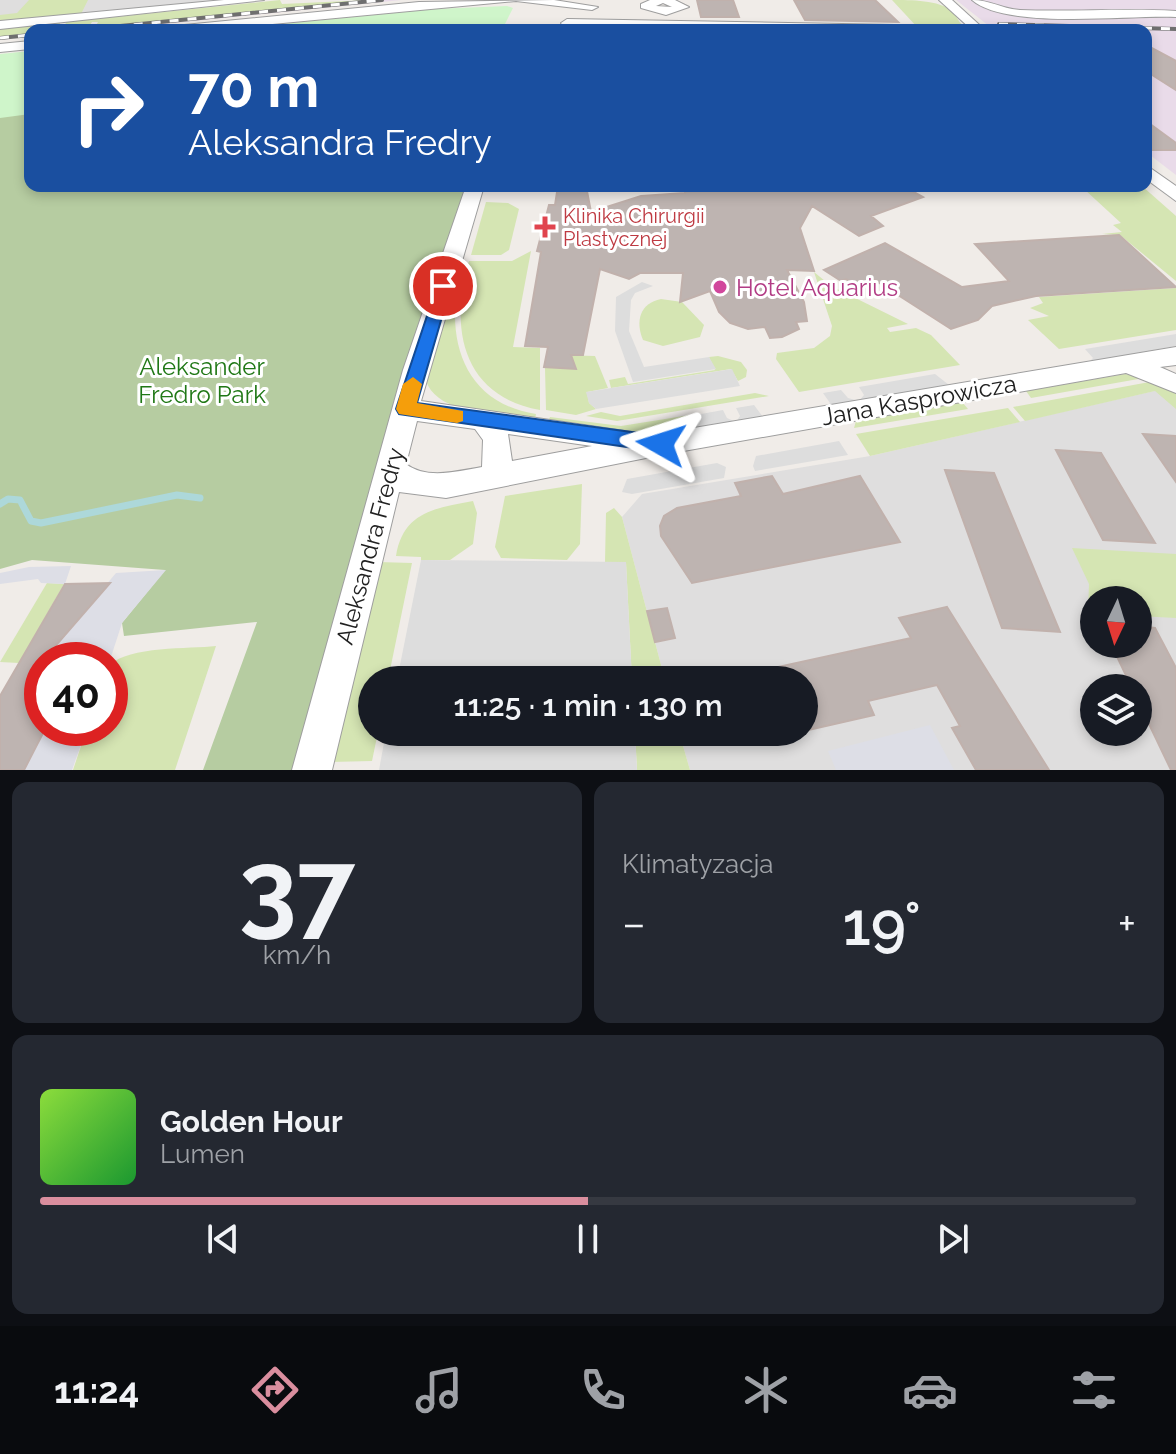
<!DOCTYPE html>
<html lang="pl">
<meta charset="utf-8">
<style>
:root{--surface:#171b24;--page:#242831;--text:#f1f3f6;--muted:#9ea1a6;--line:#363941;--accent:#da8e9e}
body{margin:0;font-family:Raleway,sans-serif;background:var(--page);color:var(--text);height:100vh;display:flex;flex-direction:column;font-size:30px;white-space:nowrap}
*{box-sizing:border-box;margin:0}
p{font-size:26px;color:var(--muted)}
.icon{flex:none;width:44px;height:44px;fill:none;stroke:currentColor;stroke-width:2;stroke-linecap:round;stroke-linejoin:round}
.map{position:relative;height:770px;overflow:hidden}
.side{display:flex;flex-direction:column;gap:12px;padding:12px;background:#0d0f14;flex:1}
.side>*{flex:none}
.top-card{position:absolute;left:24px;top:24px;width:1128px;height:168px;border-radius:16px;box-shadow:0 4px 12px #0003;background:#1a4fa0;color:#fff;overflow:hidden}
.needle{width:52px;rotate:184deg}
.buttons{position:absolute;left:1080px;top:586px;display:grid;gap:16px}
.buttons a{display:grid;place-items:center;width:72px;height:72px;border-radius:50%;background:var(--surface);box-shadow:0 4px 12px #0003;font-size:40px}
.speed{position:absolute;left:24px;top:642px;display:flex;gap:16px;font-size:40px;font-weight:700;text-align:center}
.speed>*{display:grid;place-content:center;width:104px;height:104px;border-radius:50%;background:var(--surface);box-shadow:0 4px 12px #0003;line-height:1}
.speed .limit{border:12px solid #d22;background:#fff;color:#111}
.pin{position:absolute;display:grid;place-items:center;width:68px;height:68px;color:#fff;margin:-34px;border:4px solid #fff;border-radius:50%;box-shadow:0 2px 8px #0007}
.me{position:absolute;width:88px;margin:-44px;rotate:276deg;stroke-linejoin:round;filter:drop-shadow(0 0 6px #0008)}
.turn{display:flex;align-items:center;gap:28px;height:168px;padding:0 32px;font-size:36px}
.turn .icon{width:104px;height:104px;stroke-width:2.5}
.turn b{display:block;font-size:56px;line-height:68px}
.big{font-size:60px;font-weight:600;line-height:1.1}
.side .widget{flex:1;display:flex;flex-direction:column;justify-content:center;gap:12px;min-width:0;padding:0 28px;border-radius:16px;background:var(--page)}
.side .dial{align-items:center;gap:0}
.dial b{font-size:104px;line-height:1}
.song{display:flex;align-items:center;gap:24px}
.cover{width:96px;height:96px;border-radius:12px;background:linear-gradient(135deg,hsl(90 70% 55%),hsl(130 70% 35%))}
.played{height:8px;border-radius:4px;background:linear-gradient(90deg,var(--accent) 50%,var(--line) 50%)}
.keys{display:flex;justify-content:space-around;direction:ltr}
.heat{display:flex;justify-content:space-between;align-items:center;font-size:44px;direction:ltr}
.side .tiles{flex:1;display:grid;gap:12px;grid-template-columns:1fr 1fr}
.widget:last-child{grid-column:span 2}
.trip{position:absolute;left:358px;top:666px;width:460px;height:80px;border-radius:40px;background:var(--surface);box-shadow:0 4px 12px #0003;font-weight:600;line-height:80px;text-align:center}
.tab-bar{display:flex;height:128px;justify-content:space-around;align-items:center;background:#090b0e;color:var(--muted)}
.tab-bar .icon{width:56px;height:56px}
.tab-bar .active{color:var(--accent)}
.tab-bar b{font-size:36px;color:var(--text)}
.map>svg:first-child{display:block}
.residential{fill:#dfdede;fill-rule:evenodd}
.industrial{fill:#e9dbe9}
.grass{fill:#d5e5b3}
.forest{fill:#b6cca1}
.park{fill:#cff5ca}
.parking{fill:#ddd}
.plaza{fill:#dddee6}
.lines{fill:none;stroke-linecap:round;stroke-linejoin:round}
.stream{stroke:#add8da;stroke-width:7}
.building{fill:#beb4b1;stroke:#c1b1ac;stroke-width:2}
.minor-casing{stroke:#9e9e9e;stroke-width:2}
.minor{fill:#fff;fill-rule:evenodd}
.rail-casing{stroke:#6f6f6f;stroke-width:4}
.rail{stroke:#fff;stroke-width:3;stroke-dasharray:9;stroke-linecap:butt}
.route{fill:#1a73e8;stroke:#114b97;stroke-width:2}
.slow{fill:#f59e0b}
.health-dot{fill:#e0444e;stroke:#fff;stroke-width:3}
.hotel-dot{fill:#d1479c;stroke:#fff;stroke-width:3}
.labels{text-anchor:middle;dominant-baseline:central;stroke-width:6;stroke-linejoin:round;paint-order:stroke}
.far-health-label{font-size:20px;fill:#be3a42;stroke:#fff;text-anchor:start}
.hotel-label{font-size:24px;fill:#b23c85;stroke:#fff;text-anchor:start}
.park-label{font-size:24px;fill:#207816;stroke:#fff}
.street-label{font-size:24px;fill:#212121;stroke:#fff}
</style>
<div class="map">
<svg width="1176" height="770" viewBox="0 0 1176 770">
<rect width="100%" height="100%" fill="#f0ece8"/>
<g class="residential">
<path d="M0 0H243L0 23Z"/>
<path d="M1176 386V770H690L679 732H804V680H665L622 517 642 494 870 456ZM1094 600H1138V644H1094ZM1094 688H1138V732H1094Z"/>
</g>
<g class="industrial">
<path d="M369 0H401L106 30H63Z"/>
<path d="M956 0H1176V175L1146 152V30H994Z"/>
</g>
<g class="grass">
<path d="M29 0H88L81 14 0 22V15L17 13Z"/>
<path d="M280 0 282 4 369 0 95 27 98 22H92L88 28 30 30V33L0 37V28L60 22V26H65L66 22Z"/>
<path d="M892 0C912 0 938 0 953 11 955 14 959 23 966 29L918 28Z"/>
<path d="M1119 186H1142L1176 216V281L1120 235 1102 234 1122 232 1113 225 1121 223 1084 189H1120Z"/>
<path d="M486 202 508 203 519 209 509 250 501 255H471Z"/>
<path d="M531 251 513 347 540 348V410C462 396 449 328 469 261H512Z"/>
<path d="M463 264C443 329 458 402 536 414L535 419C503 414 438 416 426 381L458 267Z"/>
<path d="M814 272 831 286 908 324 887 328 890 332 916 328 931 335 960 365 799 392 776 359 777 353 814 348 830 336 832 326Z"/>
<path d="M1176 288V330L1059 349 1028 320 1049 316 1030 308 1043 303 1039 297Z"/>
<path d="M661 299 682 302 704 325 700 337 663 346 643 340C635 321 640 303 661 299Z"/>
<path d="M558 355 595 356 608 388 587 392 589 403 596 409 576 415 546 410 545 368H556Z"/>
<path d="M718 356 741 362 747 370 746 377 738 381 731 369 611 388 609 380 625 377 628 384 715 370 709 357Z"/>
<path d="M1125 374 1144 378 1031 398 1026 391Z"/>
<path d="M1155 381 1176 390V409L1155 391 1025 421 1013 407Z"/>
<path d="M755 393 769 396 617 421 586 416 601 412 620 416Z"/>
<path d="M962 402 968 409 854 428 856 421Z"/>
<path d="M1008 408 1020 422 870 456 856 434Z"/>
<path d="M690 415 694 423 691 429 651 435 548 421 550 417 621 426Z"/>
<path d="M582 484 580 544 567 560 501 558 495 547 505 496Z"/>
<path d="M473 501 477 513 473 544 450 560H421V557L396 556C403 512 435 508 473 501Z"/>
<path d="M614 508 622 517 665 680H632L626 563 605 562 606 513Z"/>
<path d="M1072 548 1176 554V618L1138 616V600H1094V612H1088L1089 584Z"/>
<path d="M378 562 412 563 388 680H372V732H378L372 761 330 762Z"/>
<path d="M47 583 64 584 19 663 0 662Z"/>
<path d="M216 646 175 770H73L87 728H110V665C129 646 189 649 216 646Z"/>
<path d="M635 732H679L690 770H637Z"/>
</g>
<path class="forest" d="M0 106 30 110V186H468L296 770H203L257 622 124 636 122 623 165 570 32 560 0 569Z"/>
<g class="park">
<path d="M507 6 513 8 502 30H222L434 9Z"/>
<path d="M30 51V114L0 118V54Z"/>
</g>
<g class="parking">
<path d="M642 282 653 286 635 293 631 300 629 331 644 367 709 357 716 369 633 382 615 331 616 297Z"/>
<path d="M1176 334V346L1126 355 1090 361 1093 358 1085 349Z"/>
<path d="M732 369 740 386 596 409 589 403 586 392Z"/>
<path d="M935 374 949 385 859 401 827 406 830 403 823 393 841 390 848 398 859 401 864 395 859 387Z"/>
<path d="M754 405 763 417 736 422 691 429 694 423 690 416 723 410 727 418 736 422 740 416 736 408Z"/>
<path d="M839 441 848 455 755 471 753 466 756 456Z"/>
<path d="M717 463 726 467 724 478 632 494 622 492 627 479Z"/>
<path d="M421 560 626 562 632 680H397Z"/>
<path d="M386 732H635L637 770H379Z"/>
</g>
<g class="plaza">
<path d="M71 566 65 584 41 583 38 579 0 584V573L29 567Z"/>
<path d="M166 570 122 623 110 660H43L116 573Z"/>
<path d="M930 725 954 770H836L828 751Z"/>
<path d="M45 728H87L72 770H24Z"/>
</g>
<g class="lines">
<path class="stream" d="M0 504 8 499 20 500 31 521 41 523 177 495 200 498"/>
</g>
<g class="building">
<path d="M697 0H733L739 17H701Z"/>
<path d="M794 0H875L898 22 805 20Z"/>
<path d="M1146 45 1176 61V90L1146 71Z"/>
<path d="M1146 121 1176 143V150H1146Z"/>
<path d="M558 186H586L591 212 641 196 685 193 686 186H903L923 197 871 216 883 226 859 236 812 206 800 228 814 271 787 270 804 302 807 321 796 322 799 329 782 337 770 338 765 327 748 329 730 323 719 312 710 291 680 302 683 273H640L629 279 600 269 583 355H571L576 369 544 367 548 347 525 346 541 252 537 251 549 205H555Z"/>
<path d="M1119 235 1176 287 1036 296 992 306 978 320 951 329 873 279 857 285 846 279 841 281 824 270 885 243 962 287 1009 281 975 244Z"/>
<path d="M1143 434 1176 436V482Z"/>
<path d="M1056 450 1101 453 1155 543 1103 540Z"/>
<path d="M945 470 994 473 1060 632 1002 628Z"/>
<path d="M772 476 783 494 860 476 900 542 692 583 661 536 660 526 664 516 677 508 741 496 735 483Z"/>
<path d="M110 583 25 681 42 687V735L24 770H0V696L65 584Z"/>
<path d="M947 607 1049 770H976L952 728 960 726 937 685 868 701 874 715 804 731V680H756L755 672 911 638 899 618Z"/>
<path d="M667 608 675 638 655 642 647 611Z"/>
<path d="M1138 626 1155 628 1176 668V770H1171L1138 701V688H1132L1111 644H1138Z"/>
</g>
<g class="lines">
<defs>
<g id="minor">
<path d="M224 0H264L0 29V21Z"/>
<path d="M554 0 598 7 592 10 516 1 209 30H168L174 26 419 2Z"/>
<path d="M650 0H675L689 7 666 15 641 8V4ZM663 3 672 7 656 6Z"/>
<path d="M939 0H952L985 30H972Z"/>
<path d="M972 0C990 0 1003 9 1020 10 1072 12 1124 8 1176 11V17C1127 15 1007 30 972 0Z"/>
<path d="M567 19 948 26 954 30 563 26 561 23Z"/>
<path d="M30 41V49L0 52V44Z"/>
<path d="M1146 165 1176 186V201L1146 179Z"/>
<path d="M466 186H484L421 401 652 435 1176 347V365L1160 367 1176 374V393L1126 373 661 455 446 498 399 492 332 770H292L403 370ZM417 421 475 429 483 440 482 467C458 471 427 480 406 464ZM508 434 592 446 512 461Z"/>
</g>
</defs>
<use href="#minor" class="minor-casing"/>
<use href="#minor" class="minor"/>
<defs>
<g id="rail">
<path d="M999 24 1176 29"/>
<path d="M80 30 382 0"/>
<path d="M0 38 30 35"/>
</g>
</defs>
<use href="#rail" class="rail-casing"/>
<use href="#rail" class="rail"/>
</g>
<path class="route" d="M438 283 451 286 417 403 661 436 668 439 671 444 668 450 661 452 399 414 396 409Z"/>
<path class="slow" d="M413 377 422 384 417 403 463 411V421L457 423 399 414 396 409 403 384Z"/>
<path class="health-dot" d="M541 215h8v8h8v8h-8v8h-8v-8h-8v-8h8z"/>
<circle class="hotel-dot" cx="720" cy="287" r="8"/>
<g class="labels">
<g class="far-health-label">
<text x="563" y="216">Klinika Chirurgii<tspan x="563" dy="23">Plastycznej</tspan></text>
</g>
<g class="hotel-label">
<text x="736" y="287">Hotel Aquarius</text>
</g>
<g class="park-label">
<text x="202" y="366">Aleksander<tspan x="202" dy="28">Fredro Park</tspan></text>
</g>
<g class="street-label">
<text transform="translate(919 400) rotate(-10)">Jana Kasprowicza</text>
<text transform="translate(370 546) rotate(-75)">Aleksandra Fredry</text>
</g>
</g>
</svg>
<div class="buttons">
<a><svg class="needle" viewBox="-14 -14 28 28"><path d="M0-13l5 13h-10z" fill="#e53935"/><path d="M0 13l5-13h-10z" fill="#9ea1a6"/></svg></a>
<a><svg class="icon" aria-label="layers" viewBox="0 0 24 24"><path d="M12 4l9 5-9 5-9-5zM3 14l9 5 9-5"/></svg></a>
</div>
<div class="speed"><div class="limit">40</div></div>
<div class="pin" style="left:443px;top:286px;background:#d93025"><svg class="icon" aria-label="arrive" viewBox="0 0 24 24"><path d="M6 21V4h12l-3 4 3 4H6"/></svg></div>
<svg class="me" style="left:661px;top:444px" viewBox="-20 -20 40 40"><path d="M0-17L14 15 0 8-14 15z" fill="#1a73e8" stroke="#fff" stroke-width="4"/></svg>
<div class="trip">11:25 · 1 min · 130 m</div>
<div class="top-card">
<div class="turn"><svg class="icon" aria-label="right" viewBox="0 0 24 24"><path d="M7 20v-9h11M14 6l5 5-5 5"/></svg><div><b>70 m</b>Aleksandra Fredry</div></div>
</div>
</div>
<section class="side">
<div class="tiles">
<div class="widget dial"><b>37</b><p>km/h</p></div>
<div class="widget"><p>Klimatyzacja</p>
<div class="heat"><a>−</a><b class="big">19°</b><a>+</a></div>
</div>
<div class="widget">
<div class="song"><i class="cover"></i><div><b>Golden Hour</b><p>Lumen</p></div></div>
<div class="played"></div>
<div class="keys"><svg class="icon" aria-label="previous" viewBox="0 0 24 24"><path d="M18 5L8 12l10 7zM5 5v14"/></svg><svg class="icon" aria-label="pause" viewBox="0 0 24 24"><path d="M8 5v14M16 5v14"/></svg><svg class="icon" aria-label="next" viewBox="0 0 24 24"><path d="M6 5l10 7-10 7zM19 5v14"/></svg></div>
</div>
</div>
</section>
<nav class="tab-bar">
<b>11:24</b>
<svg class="icon active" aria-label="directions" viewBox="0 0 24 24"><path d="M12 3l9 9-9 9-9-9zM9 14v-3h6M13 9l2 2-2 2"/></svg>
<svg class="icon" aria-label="music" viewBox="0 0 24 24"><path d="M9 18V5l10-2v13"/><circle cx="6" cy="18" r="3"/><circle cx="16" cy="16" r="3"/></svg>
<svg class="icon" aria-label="phone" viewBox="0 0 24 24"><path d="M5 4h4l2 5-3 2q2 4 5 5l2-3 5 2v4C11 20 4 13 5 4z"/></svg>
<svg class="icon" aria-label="climate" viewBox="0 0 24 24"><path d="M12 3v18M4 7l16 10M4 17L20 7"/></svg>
<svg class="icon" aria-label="car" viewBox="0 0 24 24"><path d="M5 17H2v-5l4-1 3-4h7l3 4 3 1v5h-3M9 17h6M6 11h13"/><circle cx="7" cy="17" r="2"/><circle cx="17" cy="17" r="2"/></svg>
<svg class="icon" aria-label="filters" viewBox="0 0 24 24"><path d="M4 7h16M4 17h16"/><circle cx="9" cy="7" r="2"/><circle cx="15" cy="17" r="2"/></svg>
</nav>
